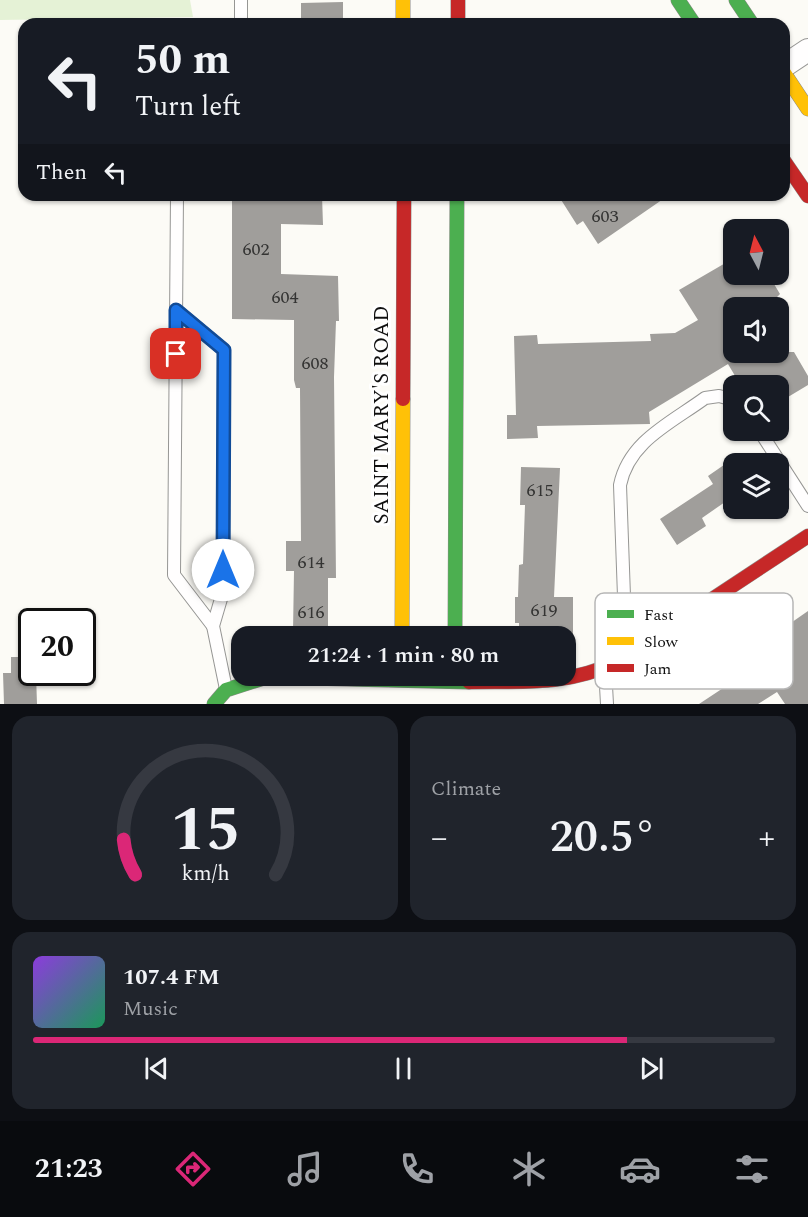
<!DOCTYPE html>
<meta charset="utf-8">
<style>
:root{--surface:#171b24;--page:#20242c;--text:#f1f3f6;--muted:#9ea1a6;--line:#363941;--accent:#db2777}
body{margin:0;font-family:Spectral,serif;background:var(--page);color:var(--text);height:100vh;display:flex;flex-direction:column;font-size:22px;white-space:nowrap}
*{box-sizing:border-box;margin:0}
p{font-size:20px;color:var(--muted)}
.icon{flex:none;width:33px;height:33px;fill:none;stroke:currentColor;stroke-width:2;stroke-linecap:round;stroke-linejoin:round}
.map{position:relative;height:704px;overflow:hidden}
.sheet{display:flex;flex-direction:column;gap:12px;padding:12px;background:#0d0f14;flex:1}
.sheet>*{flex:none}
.banner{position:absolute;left:18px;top:18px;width:772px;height:183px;border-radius:18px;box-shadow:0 2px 4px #0004;background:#171b24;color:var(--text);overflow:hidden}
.needle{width:39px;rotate:353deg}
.buttons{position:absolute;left:723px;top:219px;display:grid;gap:12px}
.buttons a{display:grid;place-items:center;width:66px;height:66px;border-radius:12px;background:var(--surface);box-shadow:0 2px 4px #0004;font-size:30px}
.speed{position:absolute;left:18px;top:608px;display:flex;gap:12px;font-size:30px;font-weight:700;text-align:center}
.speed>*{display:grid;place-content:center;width:78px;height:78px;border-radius:50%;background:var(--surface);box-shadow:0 2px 4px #0004;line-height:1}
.speed .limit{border:3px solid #111;border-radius:9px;background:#fff;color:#111}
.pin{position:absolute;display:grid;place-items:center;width:51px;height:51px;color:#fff;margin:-26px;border-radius:12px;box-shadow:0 3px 9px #0006}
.me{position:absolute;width:66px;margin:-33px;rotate:0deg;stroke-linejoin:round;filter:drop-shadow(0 0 4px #0008)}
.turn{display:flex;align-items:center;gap:21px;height:126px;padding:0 18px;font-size:27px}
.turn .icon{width:78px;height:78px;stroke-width:2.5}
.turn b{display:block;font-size:42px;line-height:51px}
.then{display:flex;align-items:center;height:57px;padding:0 18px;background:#0003;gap:12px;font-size:22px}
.big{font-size:45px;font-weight:600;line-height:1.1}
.sheet .card{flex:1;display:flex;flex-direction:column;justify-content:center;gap:9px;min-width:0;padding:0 21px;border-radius:18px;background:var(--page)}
.sheet .dial{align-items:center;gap:0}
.dial svg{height:156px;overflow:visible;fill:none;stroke:var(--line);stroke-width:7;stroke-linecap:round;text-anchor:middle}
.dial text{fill:var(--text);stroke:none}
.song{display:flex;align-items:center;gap:18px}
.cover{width:72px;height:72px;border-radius:9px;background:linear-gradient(135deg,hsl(270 70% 55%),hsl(150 70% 35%))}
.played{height:6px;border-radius:3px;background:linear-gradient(90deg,var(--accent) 80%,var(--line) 80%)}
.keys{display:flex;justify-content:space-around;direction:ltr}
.heat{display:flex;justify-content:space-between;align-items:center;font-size:33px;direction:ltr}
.sheet .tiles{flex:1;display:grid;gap:12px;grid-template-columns:1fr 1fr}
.card:last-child{grid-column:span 2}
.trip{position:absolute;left:231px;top:626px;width:345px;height:60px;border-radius:18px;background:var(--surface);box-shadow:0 2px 4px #0004;font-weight:600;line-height:60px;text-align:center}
.menu{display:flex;height:96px;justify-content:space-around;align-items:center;background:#090b0e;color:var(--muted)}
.menu .icon{width:42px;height:42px}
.menu .selected{color:var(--accent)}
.menu b{font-size:27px;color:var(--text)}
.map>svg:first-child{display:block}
.green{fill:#e5f2d6}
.building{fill:#a09e9b}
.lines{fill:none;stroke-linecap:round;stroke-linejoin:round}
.lane-casing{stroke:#969694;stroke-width:14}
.street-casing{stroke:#969694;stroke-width:24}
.fast-casing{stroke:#8d8c8a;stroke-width:15}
.slow-casing{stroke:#8d8c8a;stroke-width:15}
.jam-casing{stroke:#8d8c8a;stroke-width:15}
.lane{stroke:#fffefe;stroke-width:12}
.street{stroke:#fffefe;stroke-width:22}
.fast{stroke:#4caf50;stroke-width:14}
.slow{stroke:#ffc107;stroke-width:14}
.jam{stroke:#c62828;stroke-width:14}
.route-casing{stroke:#114b97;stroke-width:15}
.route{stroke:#1a73e8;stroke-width:10}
.labels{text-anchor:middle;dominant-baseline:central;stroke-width:6;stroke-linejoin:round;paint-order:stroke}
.number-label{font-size:18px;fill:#343433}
.street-label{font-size:21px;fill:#101010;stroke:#fff}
.key{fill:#fff;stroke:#b7b7b7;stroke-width:1.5}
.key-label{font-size:16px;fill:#101010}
</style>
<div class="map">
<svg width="808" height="704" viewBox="0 0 808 704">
<rect width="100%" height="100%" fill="#fcfbf6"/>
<path class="green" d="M0 0H190L193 17 0 20Z"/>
<g class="building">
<path d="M343 2V24H301V3Z"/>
<path d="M232 195H322L323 225 281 224V274L338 276 339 321H336L334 377 336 578H328V632H293L294 571H286V541H301L300 388H296L294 380V320L232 319Z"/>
<path d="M558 195H669L598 244 583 221 577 225Z"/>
<path d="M734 258V274H768L780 294 777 297 784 308H734V352H794L808 376V385L778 403V386H741L728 364 649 412 650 424 537 426 538 438 507 439V415H516L514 336 537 335 538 344 651 341 650 334 675 333 698 320 679 290Z"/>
<path d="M734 458V515L725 502 702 518 706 526 677 545 660 519 713 484 708 476Z"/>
<path d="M521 467 560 468 554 597H573V636H519V623H515V597H518L519 565 523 564 525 505H520Z"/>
<path d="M808 611V704H785L777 692 758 704H699L758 665 749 652Z"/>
<path d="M11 657H32V672L36 674 37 704H4L3 673H11Z"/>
</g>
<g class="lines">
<defs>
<g id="lane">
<path d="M241 0V24"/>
<path d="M177 195 174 575 213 626"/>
<path d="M176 310 224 350 223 592 213 626 226 689"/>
<path d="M759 430 808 506"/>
<path d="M626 652 620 485C629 441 671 423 705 398L719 396 734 400"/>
<path d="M605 668 607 704"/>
</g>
<path id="street" d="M784 66 808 50"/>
<g id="fast">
<path d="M678 0 694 24"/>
<path d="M736 0 752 24"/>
<path d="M455 636 457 195"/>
<path d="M214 704 226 690 267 677 469 682"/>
</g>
<g id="slow">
<path d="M403 0V24"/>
<path d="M784 73 808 109"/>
<path d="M402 636 403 399"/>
</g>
<g id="jam">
<path d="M458 0V24"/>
<path d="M784 161 808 196"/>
<path d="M403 399 404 195"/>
<path d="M469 682C524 681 566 686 617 662L808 536"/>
</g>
</defs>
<use href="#lane" class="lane-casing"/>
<use href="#street" class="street-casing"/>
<use href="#fast" class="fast-casing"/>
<use href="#slow" class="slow-casing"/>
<use href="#jam" class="jam-casing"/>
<use href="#lane" class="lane"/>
<use href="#street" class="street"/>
<use href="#fast" class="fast"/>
<use href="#slow" class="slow"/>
<use href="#jam" class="jam"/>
</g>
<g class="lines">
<defs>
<path id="route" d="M176 354V310L224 350 223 570"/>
</defs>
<use href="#route" class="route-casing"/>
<use href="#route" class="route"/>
</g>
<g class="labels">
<g class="number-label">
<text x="605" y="216">603</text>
<text x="256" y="249">602</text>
<text x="285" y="297">604</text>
<text x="315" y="363">608</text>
<text x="540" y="490">615</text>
<text x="311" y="562">614</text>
<text x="544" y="610">619</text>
<text x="311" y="612">616</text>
</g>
<g class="street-label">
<text transform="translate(382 415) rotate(-90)">SAINT MARY'S ROAD</text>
</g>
</g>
<rect x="595" y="593" width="198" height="96" rx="9" class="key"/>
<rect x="607" y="610" width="27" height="8" fill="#4caf50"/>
<rect x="607" y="637" width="27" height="8" fill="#ffc107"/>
<rect x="607" y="664" width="27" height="8" fill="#c62828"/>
<g class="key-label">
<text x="644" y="620">Fast</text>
<text x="644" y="647">Slow</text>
<text x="644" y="674">Jam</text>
</g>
</svg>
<div class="buttons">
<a><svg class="needle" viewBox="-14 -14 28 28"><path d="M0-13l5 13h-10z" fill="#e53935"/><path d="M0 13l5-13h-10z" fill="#9ea1a6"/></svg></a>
<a><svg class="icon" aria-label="sound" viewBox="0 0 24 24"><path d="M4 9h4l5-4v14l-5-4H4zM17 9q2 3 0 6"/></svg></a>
<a><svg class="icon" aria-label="search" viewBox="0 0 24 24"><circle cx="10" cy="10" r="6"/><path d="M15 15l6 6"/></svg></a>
<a><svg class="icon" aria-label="layers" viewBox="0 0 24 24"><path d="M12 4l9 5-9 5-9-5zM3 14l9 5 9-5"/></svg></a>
</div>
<div class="speed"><div class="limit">20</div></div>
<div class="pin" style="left:176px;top:354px;background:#d93025"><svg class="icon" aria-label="arrive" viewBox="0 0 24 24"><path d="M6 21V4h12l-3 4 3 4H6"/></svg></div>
<svg class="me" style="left:223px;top:570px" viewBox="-20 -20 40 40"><circle r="19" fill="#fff"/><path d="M0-13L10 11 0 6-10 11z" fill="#1a73e8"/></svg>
<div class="trip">21:24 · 1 min · 80 m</div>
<div class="banner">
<div class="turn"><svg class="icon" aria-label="left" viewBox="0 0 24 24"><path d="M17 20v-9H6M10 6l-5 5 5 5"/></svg><div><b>50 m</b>Turn left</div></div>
<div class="then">Then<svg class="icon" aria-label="left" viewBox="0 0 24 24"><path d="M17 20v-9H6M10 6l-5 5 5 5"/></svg></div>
</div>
</div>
<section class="sheet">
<div class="tiles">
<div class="card dial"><svg viewBox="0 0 100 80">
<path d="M14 69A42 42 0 1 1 86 69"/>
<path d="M14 69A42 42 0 0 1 8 51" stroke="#db2777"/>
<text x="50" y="56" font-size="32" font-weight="700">15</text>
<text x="50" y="72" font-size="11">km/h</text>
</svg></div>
<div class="card"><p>Climate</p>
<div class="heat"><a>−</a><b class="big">20.5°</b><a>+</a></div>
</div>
<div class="card">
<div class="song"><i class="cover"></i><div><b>107.4 FM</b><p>Music</p></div></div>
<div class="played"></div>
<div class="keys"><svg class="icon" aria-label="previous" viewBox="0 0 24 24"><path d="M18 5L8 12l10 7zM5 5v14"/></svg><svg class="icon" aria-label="pause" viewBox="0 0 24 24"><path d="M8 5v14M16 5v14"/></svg><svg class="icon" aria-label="next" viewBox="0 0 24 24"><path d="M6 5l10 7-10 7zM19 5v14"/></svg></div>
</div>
</div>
</section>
<nav class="menu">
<b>21:23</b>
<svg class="icon selected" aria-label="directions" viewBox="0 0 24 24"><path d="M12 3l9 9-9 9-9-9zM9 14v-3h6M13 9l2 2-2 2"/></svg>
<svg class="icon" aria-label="music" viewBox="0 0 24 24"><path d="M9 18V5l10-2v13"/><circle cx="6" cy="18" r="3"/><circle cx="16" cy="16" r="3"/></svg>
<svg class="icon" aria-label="phone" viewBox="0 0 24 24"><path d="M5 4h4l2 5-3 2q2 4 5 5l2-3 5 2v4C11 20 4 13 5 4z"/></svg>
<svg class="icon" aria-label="climate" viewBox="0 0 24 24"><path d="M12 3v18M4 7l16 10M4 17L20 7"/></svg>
<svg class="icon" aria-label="car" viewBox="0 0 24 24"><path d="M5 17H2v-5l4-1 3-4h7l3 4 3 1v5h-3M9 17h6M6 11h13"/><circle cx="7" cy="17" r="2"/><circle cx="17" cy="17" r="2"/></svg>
<svg class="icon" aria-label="filters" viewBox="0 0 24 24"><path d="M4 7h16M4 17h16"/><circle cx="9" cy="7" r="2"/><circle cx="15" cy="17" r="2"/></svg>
</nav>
